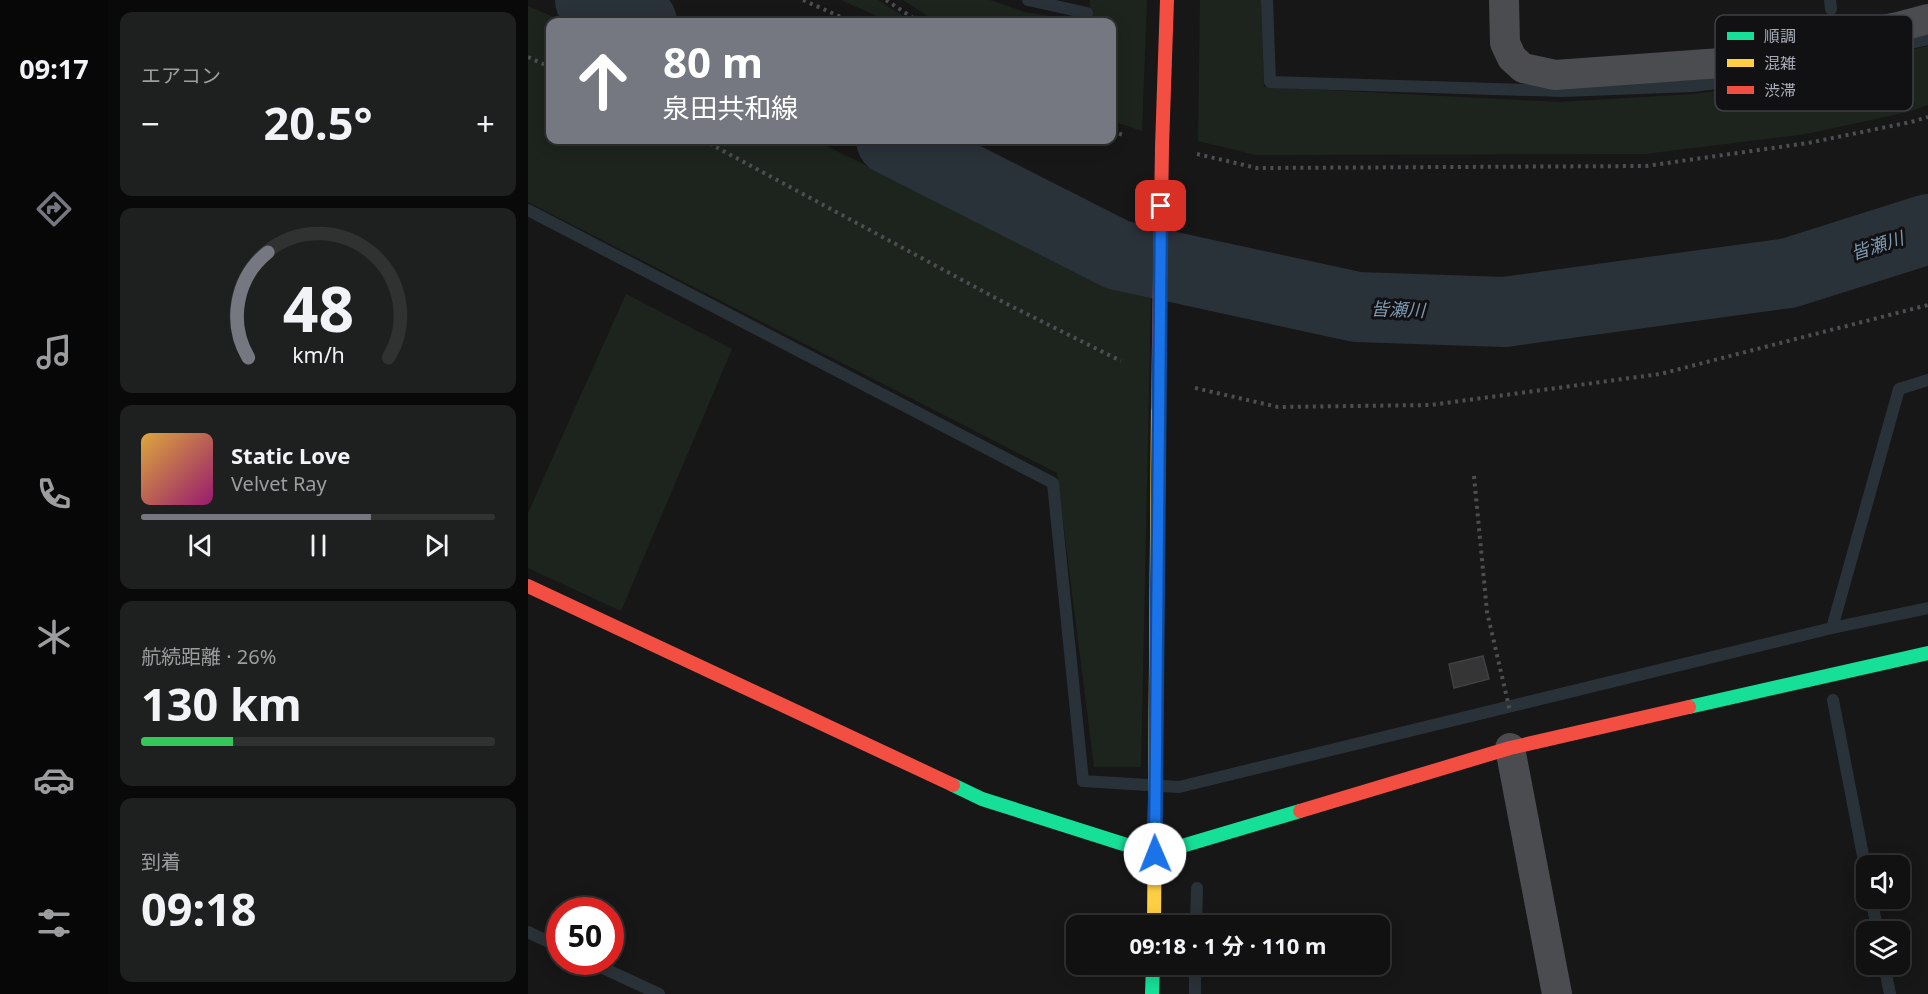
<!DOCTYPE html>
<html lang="ja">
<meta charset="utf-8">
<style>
:root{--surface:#111;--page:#1e1f1f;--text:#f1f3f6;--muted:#9c9d9f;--line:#303131;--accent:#757880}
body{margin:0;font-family:"Noto Sans","Noto Sans JP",sans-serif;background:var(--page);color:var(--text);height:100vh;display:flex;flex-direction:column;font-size:22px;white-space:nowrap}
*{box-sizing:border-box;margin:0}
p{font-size:20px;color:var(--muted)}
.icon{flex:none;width:33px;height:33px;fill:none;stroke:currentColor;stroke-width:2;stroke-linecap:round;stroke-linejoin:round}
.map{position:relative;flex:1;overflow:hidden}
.panel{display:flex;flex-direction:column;gap:12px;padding:12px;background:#090909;width:420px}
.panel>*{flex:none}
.guide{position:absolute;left:18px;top:18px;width:570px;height:126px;border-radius:12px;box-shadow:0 3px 15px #0003,0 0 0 2px var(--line);background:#757880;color:#fff;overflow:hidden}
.controls{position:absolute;left:1328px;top:855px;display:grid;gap:12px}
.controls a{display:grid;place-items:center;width:54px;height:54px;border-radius:12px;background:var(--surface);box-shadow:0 3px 15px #0003,0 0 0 2px var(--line);font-size:30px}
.speed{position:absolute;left:18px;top:897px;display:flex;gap:12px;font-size:30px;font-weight:700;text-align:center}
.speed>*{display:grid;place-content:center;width:78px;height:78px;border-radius:50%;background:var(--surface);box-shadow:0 3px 15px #0003,0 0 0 2px var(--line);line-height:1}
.speed .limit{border:9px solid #d22;background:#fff;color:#111}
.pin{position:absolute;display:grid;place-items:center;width:51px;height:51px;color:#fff;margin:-26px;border-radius:12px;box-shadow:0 3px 9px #0006}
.me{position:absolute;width:66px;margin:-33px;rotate:359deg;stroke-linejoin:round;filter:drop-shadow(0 0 4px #0008)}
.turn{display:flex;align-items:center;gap:21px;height:126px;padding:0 18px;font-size:27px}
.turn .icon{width:78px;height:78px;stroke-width:2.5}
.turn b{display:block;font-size:42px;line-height:51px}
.big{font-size:45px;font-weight:700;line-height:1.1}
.panel .widget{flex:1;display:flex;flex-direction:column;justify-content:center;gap:9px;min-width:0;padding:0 21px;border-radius:12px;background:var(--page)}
.panel .dial{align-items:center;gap:0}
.dial svg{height:156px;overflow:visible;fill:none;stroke:var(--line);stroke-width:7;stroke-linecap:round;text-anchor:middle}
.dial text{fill:var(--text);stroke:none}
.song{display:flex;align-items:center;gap:18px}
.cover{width:72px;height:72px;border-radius:9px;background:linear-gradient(135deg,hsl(40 70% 55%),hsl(320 70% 35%))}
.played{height:6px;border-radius:3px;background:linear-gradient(90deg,var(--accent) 65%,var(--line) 65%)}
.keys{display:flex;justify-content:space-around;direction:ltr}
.heat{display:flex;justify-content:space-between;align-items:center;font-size:33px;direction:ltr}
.charge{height:9px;border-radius:4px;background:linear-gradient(90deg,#34c759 26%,var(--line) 0)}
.trip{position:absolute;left:538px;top:915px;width:324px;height:60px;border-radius:12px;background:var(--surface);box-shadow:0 3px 15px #0003,0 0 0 2px var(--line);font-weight:700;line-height:60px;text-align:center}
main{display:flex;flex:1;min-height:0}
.tab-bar{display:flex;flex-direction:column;width:108px;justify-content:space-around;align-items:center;background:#070707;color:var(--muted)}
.tab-bar .icon{width:42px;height:42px}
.tab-bar .on{color:var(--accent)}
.tab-bar b{font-size:27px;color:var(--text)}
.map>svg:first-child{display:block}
.green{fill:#1d241e}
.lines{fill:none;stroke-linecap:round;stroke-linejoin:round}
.stream{stroke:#2a3239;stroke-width:12}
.river{stroke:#2a3239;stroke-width:70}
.building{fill:#353536;stroke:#3f4043;stroke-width:1.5}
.path{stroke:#4d4e52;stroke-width:4;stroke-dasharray:3 4.5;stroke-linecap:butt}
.street{stroke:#4b4c50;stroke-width:30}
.fast{stroke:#16e098;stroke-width:14}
.slow{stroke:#ffcf43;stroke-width:14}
.jam{stroke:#f24e42;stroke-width:14}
.route-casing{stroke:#114b97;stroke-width:15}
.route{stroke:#1a73e8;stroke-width:10}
.labels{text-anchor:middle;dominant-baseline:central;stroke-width:6;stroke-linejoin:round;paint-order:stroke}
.water-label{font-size:18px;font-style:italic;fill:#7f9bb3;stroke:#111113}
.key{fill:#111113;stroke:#3e4045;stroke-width:1.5}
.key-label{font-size:16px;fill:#a8adb8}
</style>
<main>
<nav class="tab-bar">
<b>09:17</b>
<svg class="icon on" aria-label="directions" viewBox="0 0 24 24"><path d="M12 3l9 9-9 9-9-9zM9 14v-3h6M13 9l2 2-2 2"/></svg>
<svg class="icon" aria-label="music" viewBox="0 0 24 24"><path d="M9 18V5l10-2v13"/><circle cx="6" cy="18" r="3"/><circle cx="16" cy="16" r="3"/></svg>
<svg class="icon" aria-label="phone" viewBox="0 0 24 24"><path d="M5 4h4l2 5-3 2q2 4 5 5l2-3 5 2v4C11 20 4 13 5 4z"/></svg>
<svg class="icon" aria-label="climate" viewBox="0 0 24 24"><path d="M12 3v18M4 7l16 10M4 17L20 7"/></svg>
<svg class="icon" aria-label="car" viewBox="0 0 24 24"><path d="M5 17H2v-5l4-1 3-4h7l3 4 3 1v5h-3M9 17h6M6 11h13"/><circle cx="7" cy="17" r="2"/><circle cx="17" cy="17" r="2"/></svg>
<svg class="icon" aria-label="filters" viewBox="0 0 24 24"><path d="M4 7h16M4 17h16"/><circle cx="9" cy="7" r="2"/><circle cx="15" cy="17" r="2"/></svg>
</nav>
<section class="panel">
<div class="widget"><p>エアコン</p>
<div class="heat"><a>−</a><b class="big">20.5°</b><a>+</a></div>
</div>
<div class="widget dial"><svg viewBox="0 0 100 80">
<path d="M14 69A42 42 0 1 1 86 69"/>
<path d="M14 69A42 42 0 0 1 24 15" stroke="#757880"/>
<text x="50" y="56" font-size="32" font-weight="700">48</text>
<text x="50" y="72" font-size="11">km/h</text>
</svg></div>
<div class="widget">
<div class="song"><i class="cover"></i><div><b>Static Love</b><p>Velvet Ray</p></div></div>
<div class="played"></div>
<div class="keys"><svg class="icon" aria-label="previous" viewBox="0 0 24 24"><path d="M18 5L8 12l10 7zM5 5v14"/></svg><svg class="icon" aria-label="pause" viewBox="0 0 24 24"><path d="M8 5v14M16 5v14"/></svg><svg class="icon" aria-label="next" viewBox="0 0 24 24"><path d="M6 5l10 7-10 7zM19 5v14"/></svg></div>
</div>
<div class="widget"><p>航続距離 · 26%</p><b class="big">130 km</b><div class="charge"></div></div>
<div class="widget"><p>到着</p><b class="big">09:18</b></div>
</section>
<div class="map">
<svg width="1400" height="994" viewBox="0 0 1400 994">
<rect width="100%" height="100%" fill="#171717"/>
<g class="green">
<path d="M313 0H350L384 22H362Z"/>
<path d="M375 0H462L497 12 560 22 562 0H619L614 131 584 121V22H409Z"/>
<path d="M672 0H733L736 87 1032 102 1165 94 1206 89 1400 46V105L1380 112 1278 134 1117 154 728 155 670 141Z"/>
<path d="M0 6 37 22H22V140H286L440 215 623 295 613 767H566L529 473 0 202Z"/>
<path d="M98 294 204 349 93 611 0 568V513Z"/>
</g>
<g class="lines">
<g class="stream">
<path d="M500 0 559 13"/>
<path d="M739 0 742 82 1034 91 1164 86 1204 81 1400 39"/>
<path d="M1302 0 1303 9"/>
<path d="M0 210 525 483 555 781 651 787 1304 628 1400 608"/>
<path d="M1304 628 1371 389 1400 380"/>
<path d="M1305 700 1338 871"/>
<path d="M1343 898 1350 932"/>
<path d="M668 926 669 888"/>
<path d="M0 932 32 947"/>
<path d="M62 962 131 994"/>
<path d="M1356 964 1362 994"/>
<path d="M667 994V964"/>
</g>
<g class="river">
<path d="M62 0 114 22"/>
<path d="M363 140 590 255 829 307 976 312 1261 273 1400 229"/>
</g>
</g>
<path class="building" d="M955 656 961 679 926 688 921 664Z"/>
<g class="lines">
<g class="path">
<path d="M275 0 324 22"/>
<path d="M358 0 391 22"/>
<path d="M0 57 22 67"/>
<path d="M584 131 598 136"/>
<path d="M175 140 475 302 593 361"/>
<path d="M669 154 729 168 1118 166 1280 143 1383 122 1400 117"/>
<path d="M667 388 750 407 903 405 1132 374 1400 305"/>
<path d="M946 476 959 612 982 711"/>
</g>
<g class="street">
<path d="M976 0 977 43 984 58 995 68 1027 75 1193 63 1370 27 1400 19"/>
<path d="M982 748 1029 994"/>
</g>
<g class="fast">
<path d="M1161 707 1400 653"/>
<path d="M425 785 454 799 627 854 772 811"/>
<path d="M624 994 625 964"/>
</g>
<path class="slow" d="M626 926 630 407"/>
<g class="jam">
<path d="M630 407 634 147 639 0"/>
<path d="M0 586 425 785"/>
<path d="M772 811 982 748 1161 707"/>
</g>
</g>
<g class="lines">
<defs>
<path id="route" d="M627 854 633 206"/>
</defs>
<use href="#route" class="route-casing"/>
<use href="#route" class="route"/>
</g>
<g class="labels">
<g class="water-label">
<text transform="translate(1349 245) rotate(-18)">皆瀬川</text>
<text transform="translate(870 309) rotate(2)">皆瀬川</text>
</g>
</g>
<rect x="1187" y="15" width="198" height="96" rx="9" class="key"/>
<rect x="1199" y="32" width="27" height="8" fill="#16e098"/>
<rect x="1199" y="59" width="27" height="8" fill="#ffcf43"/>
<rect x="1199" y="86" width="27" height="8" fill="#f24e42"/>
<g class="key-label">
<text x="1236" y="42">順調</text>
<text x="1236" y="69">混雑</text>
<text x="1236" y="96">渋滞</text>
</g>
</svg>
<div class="controls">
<a><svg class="icon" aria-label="sound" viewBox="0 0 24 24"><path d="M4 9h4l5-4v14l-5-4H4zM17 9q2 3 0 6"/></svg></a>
<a><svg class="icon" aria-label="layers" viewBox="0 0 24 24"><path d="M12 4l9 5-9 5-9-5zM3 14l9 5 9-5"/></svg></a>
</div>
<div class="speed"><div class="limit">50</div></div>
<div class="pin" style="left:633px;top:206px;background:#d93025"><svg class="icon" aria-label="arrive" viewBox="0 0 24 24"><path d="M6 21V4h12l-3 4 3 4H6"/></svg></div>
<svg class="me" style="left:627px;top:854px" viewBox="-20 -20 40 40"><circle r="19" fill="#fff"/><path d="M0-13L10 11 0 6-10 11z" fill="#1a73e8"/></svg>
<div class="trip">09:18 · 1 分 · 110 m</div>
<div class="guide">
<div class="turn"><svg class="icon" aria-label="ahead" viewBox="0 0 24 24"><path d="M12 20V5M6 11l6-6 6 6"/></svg><div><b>80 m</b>泉田共和線</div></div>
</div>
</div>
</main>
